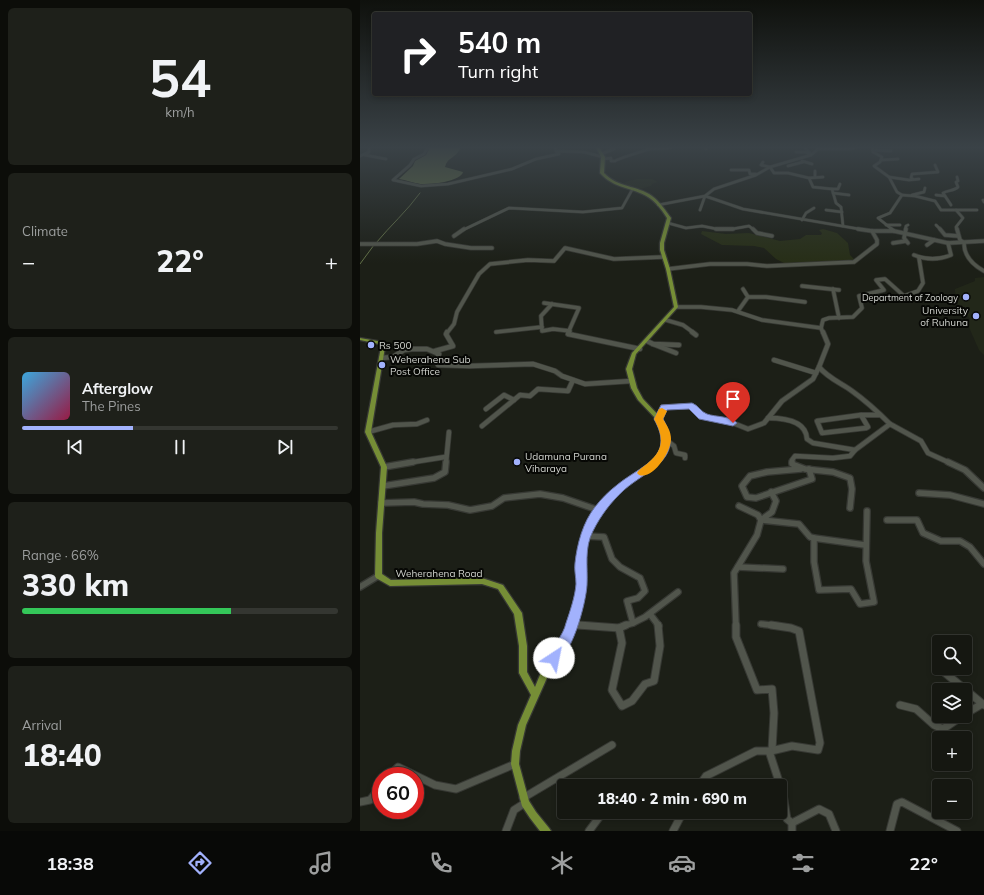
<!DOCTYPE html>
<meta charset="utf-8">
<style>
:root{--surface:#151711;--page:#1e201a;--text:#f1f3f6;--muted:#9d9f9f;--line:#343631;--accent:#a2b2fd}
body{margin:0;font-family:Mulish,sans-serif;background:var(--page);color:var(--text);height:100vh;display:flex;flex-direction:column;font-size:15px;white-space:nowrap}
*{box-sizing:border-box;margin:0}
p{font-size:13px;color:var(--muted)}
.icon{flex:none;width:22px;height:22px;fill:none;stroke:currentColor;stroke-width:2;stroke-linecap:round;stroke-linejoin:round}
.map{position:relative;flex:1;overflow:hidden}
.details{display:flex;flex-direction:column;gap:8px;padding:8px;background:#0c0d09;width:360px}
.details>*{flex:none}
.guide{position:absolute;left:12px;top:12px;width:380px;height:84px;border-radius:4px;box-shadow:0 2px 6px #0003,0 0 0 1px var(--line);background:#202124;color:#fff;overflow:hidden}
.tools{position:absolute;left:572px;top:635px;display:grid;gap:8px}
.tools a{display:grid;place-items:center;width:40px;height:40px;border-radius:4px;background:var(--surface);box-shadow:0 2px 6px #0003,0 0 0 1px var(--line);font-size:20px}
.speed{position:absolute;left:12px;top:767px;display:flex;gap:8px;font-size:20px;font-weight:700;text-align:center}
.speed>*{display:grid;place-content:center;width:52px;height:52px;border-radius:50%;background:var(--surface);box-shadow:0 2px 6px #0003,0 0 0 1px var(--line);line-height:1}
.speed .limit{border:6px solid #d22;background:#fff;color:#111}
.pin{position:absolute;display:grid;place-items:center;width:34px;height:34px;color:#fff;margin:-41px -17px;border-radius:50% 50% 50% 0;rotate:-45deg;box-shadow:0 0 4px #0007}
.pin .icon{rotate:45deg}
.me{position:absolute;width:44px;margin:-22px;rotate:34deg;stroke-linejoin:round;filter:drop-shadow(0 0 3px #0008)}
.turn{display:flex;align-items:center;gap:14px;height:84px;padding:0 20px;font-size:18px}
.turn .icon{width:52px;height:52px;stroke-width:2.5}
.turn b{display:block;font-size:28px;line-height:34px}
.big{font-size:30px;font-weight:800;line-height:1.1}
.details .tile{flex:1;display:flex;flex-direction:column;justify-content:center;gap:6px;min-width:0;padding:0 14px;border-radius:6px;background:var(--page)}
.details .dial{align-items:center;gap:0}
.dial b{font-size:52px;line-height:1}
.song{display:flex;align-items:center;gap:12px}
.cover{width:48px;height:48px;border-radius:6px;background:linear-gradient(135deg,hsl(200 70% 55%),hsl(340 70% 35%))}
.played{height:4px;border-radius:2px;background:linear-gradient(90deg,var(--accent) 35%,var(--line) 35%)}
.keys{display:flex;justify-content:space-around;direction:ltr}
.heat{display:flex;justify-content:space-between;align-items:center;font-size:22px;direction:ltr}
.charge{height:6px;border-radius:3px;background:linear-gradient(90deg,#34c759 66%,var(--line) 0)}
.trip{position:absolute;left:197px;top:779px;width:230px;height:40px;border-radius:4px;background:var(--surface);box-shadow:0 2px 6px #0003,0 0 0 1px var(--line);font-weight:800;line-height:40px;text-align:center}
.menu{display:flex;height:64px;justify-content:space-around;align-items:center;background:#080907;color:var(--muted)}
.menu .icon{width:28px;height:28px}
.menu .on{color:var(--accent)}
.menu b{font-size:18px;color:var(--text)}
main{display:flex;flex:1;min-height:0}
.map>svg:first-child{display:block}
.built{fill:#222719}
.green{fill:#272e17}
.water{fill:#627047}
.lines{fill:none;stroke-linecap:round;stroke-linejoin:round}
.stream{stroke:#627047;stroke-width:1}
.minor-far4-casing{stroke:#373934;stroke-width:3.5}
.minor-far3-casing{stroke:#373934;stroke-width:5}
.minor-far2-casing{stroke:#373934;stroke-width:6}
.minor-far1-casing{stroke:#373934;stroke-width:8}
.minor-casing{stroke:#373934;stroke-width:9}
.major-casing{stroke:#373934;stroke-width:2.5}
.minor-far4{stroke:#51554c;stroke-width:2.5}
.minor-far3{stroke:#51554c;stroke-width:3.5}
.minor-far2{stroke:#51554c;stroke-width:4.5}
.minor-far1{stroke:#51554c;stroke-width:5.5}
.minor{stroke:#51554c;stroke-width:7}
.major{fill:#768e36;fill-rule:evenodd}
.route{fill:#a2b2fd;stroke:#6974a4}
.slow{fill:#f59e0b}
.poi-dot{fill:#a2b2fd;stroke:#070805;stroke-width:1.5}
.labels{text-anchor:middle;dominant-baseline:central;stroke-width:4;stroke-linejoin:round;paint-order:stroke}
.far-poi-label{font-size:9px;fill:#d3d5d0;stroke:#070805;text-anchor:end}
.poi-label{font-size:10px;fill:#d3d5d0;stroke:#070805;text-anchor:start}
.street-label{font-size:10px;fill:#d3d5d0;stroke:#070805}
</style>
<main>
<section class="details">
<div class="tile dial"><b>54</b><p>km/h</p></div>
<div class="tile"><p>Climate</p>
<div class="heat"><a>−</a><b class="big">22°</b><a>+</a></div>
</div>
<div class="tile">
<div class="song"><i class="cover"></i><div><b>Afterglow</b><p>The Pines</p></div></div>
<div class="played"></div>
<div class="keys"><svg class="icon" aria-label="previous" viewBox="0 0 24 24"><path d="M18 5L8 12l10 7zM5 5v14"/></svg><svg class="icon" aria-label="pause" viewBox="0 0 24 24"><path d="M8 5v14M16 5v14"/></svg><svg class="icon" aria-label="next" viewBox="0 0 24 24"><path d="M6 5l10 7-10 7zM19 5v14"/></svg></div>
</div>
<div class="tile"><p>Range · 66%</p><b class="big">330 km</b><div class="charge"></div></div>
<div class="tile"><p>Arrival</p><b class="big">18:40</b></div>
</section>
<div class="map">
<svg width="624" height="831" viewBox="0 0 624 831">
<rect width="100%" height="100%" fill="#1c1f17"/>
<g class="built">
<path d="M278 179H292L298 182 292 184 291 186 277 190 264 183 268 181Z"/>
<path d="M624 277V355L619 350 611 332 608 324 610 319 598 304 595 292V289L615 281V278Z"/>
</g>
<path class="green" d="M463 229 477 233 488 243 490 255 495 260 434 264 424 263 416 259 404 248 394 246 362 245 341 234 342 231 366 234 389 233 420 241 440 239 446 235H461L462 233 459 230Z"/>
<path class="water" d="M70 147 100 148C98 157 87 157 85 167L103 172C101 181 69 186 60 184 53 183 46 180 39 179L53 166 55 161 66 155Z"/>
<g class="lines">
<g class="stream">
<path d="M16 243C30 226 47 211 60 193"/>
<path d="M0 264 14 245"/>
</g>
<defs>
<g id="minor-far4">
<path d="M68 147 64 154 54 159 50 165 33 180 61 186 88 184 152 169 176 159 199 154 196 151"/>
<path d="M195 147 196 151 224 152 243 157"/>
<path d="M345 147 346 149"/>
<path d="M444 147 450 153"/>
<path d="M512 147 513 152 522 157 520 162 514 166 529 177 537 192 542 195 530 213 518 218 533 230"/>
<path d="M513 150 531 151"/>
<path d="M436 152H446L451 155"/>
<path d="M241 154 254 149"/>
<path d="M5 155 26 159"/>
<path d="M0 156 9 152V147"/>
<path d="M243 159 251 158V161H255C257 159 286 150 290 149 298 148 303 150 312 147"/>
<path d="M522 160 538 159"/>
<path d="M442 161 452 164"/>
<path d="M403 162 401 165 410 167 414 173H428L449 178 453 187 472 189 476 203 481 207 483 226"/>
<path d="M428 166 443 162"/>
<path d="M371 170H389L390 174H396"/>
<path d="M455 171V177"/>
<path d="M529 177 549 180 559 179"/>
<path d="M449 178 463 177"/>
<path d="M553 179 551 178 552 174 578 172 575 165"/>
<path d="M472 189H478L480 184"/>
<path d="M473 193 489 195"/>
<path d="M542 195 555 196 575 201 581 210H596"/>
<path d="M552 195 564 192 565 188"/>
<path d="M576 195 585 196"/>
<path d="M623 200 624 202"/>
<path d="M298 205 345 196 354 189 396 175 410 167 451 155 458 149H490L496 147"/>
<path d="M591 205 583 193C588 190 594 191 598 187L596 182 598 181 597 177"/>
<path d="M340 210 345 196 383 209 505 230"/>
<path d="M466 210 482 212"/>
<path d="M442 220 446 213 454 208"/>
<path d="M308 223 326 228 342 226 357 229H372L389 226 394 230"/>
<path d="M526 225H540"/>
<path d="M576 225 581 230"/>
<path d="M103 230 149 208 223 212 262 208 272 190"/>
<path d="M545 230 546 226 548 225"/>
<path d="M597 230 596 227 603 218 596 210H617"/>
</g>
<g id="minor-far3">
<path d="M356 229H373"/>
<path d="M393 229 397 233 412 236"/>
<path d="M498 229 512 231H534L588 243 624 241"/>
<path d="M531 229 534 231"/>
<path d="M546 229 544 238 548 243"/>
<path d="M580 229 585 235 598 236"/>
<path d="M597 229 600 240 604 243C604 256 613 265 624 271"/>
<path d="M94 236 104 229"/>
<path d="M533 243 546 241"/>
<path d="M0 244H57L77 241 85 244 111 248H132"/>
<path d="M567 245 574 240"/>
<path d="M554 255C566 260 579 260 591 255L588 243"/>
<path d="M308 269 350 264H387L407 266 494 262 517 244V240L512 231"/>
<path d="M442 286 479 290"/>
<path d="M383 289 388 297"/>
<path d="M473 289 479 318"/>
<path d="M184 303 219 308 208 333"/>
<path d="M192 304 181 316 182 331 193 329 210 331"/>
<path d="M316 307H341L372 310 402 320 461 328"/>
<path d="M378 311 388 297H406L445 302"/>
<path d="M306 320 323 325 334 333"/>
<path d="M136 332 182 327"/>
<path d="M87 333 94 324 97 312 119 274 130 264 168 260 194 261 205 248 254 259 303 257"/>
<path d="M463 333 461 328 463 320 469 318 493 317 502 308 499 296 524 290 516 280 525 279 544 296 558 291 563 283 559 258"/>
</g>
<g id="minor-far2">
<path d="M209 332 208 334 280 349"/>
<path d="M332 332 336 335"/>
<path d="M287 341 293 344 319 345"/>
<path d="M293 344 316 353"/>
<path d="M75 351 93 346 86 334 87 332"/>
<path d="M21 358 33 357 44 350 52 349H67L79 354 76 361 78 365 110 366 173 364 195 371 202 376 225 384 271 381"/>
<path d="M414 360 456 373"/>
<path d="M126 409 144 395 154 400"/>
<path d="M501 415 508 427 506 428 462 433 457 421Z"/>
<path d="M501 415H520"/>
<path d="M408 418C423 418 446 420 447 439L453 443 495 450"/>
<path d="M299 419 304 407 332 406 342 416 373 423 388 429 404 423 422 401 453 379 459 367"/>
<path d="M530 424 561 441 568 453 590 463"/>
<path d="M122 426 160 395 170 396 178 389 208 391 213 380"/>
<path d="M8 432 33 425 57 424 67 420"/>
<path d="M306 440 314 446 316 453 325 455V458"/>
<path d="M47 463 85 457"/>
<path d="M86 463 89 432"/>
<path d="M432 463V460L435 456 473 458 490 456 495 450 530 424C518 412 506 401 492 391 481 383 468 378 459 367L468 344 463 332"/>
</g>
<g id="minor-far1">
<path d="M432 462V464L445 469 473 472 490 478 492 489 490 508"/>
<path d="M588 462 605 470 624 488"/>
<path d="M24 467 53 462"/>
<path d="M441 469 407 472 390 476 382 486 387 497 396 498 452 479 449 469"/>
<path d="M23 486 74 478 85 472 86 462"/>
<path d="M559 493 590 495 624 504"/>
<path d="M21 503 54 502 63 504 88 505 110 510 132 506 144 498 180 494 203 498 238 510"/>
<path d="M401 520 439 524 450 537 454 538 505 545"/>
<path d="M401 520 412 512 416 501 411 492"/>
<path d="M527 520H557L563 533 581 541H600L610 547 624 564"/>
<path d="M225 536 244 537 252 559 260 567 280 578 285 591 278 598 267 601 273 623 263 626"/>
<path d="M454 538V562L459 590 491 589 500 604 514 602 506 561 507 511"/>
<path d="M378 567 423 569"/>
<path d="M0 587 18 576"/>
<path d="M290 614 299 626"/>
<path d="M273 623 285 617 318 592"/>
<path d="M401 624 419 626"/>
<path d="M212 625 234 626"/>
<path d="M376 626 374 573 397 535 401 520 398 515 379 506"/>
</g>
<g id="minor">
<path d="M218 625 259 628 266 625"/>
<path d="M376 625V637L397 690 412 689 414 713 412 750"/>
<path d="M259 628 262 643 252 690 262 706 272 701 285 684 294 681 300 646 298 625"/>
<path d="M584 672 624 705"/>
<path d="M540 705 556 709 574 725 583 729 602 716"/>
<path d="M605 714 622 704"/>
<path d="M411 751 432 746 458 750 460 743 439 631 431 628 411 625"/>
<path d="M30 776 38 767 75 785 96 789 155 764"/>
<path d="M339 786 346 776 396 751H409L423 794 427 819 432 823 459 809 469 814 476 831"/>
<path d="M163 798 252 745"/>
<path d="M0 802 10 800 21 787"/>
<path d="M432 823V831"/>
<path d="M146 831 154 810 165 803"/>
<path d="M229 831 243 812"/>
<path d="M313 831 323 812"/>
<path d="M530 831 537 804 542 802 597 831"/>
</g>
<path id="major" d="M236 147H239L245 157 244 173C258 188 277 185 292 196 300 202 305 210 311 218L304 243V250L310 269 318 307 276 354 272 369 277 388 283 399 301 418 308 430 309 440 307 449 302 460 262 490 240 512 228 536 223 564 226 585 212 637 190 671 166 725 160 751 159 764 169 801 176 812 189 828 191 831H180L170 818 162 806 151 764 152 751 158 725 171 695 159 673V646L154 614 138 589 122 584 30 586 16 578 15 576 16 533 21 467 5 432 21 347 19 344 0 340V338L23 342 25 347 11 432 27 467 22 533V574L31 580 122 578 143 585 162 613 167 646V672L175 687 184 665 205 635 218 585 217 564 222 536 236 508 258 486 298 457 301 449 303 440 302 430 297 420 278 400 271 388 266 369 272 353 314 307 306 269 300 250V243L307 218C302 210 296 202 288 197 272 187 254 189 240 173L241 157Z"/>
</defs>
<use href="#minor-far4" class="minor-far4-casing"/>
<use href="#minor-far3" class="minor-far3-casing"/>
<use href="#minor-far2" class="minor-far2-casing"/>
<use href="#minor-far1" class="minor-far1-casing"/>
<use href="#minor" class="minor-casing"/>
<use href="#major" class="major-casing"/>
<use href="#minor-far4" class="minor-far4"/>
<use href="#minor-far3" class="minor-far3"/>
<use href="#minor-far2" class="minor-far2"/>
<use href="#minor-far1" class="minor-far1"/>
<use href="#minor" class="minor"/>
<use href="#major" class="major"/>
</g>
<linearGradient id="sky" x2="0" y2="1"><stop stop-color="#0f110d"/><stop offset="0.56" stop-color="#3a4247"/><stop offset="1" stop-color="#3a4247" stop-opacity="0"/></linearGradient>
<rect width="624" height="263" fill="url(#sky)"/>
<path class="route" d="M332 403C338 405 341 412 347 414 355 417 372 416 377 423L373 426 339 419 329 409 307 410 303 419C326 459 288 469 264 490 251 502 241 515 233 531 224 548 228 567 227 585 226 603 212 657 194 664L190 662 188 658C193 645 203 636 206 623 210 611 215 597 216 584 216 577 214 570 215 563 217 544 223 522 235 507 241 499 249 491 257 485 281 465 316 458 294 419L301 405Z"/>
<path class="slow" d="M302 408 307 411 303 419C307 426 311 431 311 439 311 452 293 480 279 475L277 473C280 468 285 466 289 462 305 449 303 435 294 419L299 409Z"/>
<g class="poi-dot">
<circle cx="606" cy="297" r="4"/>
<circle cx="616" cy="316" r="4"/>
<circle cx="11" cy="345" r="4"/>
<circle cx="22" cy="365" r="4"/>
<circle cx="157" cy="462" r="4"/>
</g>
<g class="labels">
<g class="far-poi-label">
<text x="598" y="297">Department of Zoology</text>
</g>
<g class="poi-label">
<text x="608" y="310" text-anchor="end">University<tspan x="608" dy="12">of Ruhuna</tspan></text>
<text x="19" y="345">Rs 500</text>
<text x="30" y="359">Weherahena Sub<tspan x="30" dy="12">Post Office</tspan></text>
<text x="165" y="456">Udamuna Purana<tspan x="165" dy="12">Viharaya</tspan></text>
</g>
<g class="street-label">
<text x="79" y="573">Weherahena Road</text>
</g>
</g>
</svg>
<div class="tools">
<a><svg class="icon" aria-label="search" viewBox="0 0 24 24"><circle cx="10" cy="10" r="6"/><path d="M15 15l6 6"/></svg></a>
<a><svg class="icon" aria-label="layers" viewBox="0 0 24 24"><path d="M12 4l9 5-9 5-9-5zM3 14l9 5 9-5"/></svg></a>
<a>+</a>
<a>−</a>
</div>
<div class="speed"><div class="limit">60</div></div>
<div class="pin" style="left:373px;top:423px;background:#d93025"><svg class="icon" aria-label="arrive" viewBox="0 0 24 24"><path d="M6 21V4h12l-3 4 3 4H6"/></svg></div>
<svg class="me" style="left:194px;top:658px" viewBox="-20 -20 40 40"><circle r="19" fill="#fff"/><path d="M0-13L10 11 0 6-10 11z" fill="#a2b2fd"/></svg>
<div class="trip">18:40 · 2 min · 690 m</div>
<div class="guide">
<div class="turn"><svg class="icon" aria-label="right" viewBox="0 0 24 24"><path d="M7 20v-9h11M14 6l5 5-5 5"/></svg><div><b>540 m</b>Turn right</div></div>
</div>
</div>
</main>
<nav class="menu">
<b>18:38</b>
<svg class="icon on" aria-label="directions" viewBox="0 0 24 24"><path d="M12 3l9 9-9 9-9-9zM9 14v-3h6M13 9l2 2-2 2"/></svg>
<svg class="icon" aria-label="music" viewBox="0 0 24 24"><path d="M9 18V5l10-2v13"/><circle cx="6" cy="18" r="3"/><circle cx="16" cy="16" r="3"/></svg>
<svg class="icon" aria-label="phone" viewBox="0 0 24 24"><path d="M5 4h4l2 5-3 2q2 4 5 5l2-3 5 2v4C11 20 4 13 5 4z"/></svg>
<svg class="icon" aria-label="climate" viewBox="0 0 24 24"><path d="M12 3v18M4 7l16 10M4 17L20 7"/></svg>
<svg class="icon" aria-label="car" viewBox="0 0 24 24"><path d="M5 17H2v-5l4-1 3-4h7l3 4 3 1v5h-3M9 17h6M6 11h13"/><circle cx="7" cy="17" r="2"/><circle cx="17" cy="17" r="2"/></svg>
<svg class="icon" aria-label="filters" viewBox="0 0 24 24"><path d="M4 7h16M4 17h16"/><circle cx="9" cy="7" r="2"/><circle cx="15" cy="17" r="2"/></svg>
<b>22°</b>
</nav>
